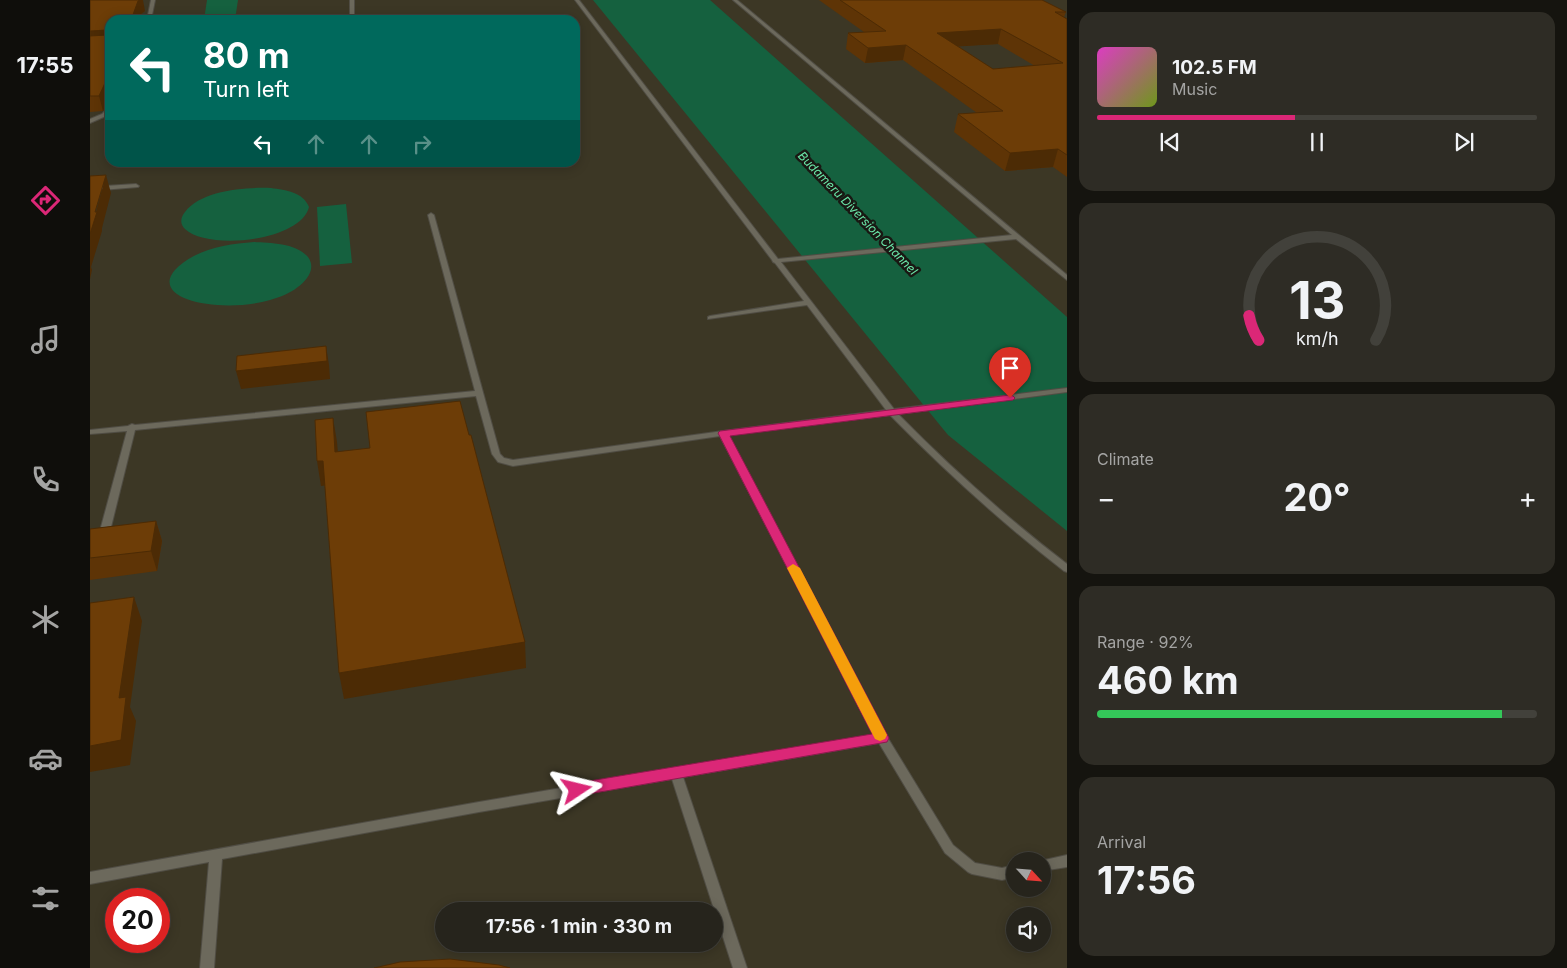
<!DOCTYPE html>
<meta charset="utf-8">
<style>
:root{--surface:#26241c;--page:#2e2c25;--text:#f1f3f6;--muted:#a4a4a3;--line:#42413b;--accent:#db2777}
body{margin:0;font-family:Inter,sans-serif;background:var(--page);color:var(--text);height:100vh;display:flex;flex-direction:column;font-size:19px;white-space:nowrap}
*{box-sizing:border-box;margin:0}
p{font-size:16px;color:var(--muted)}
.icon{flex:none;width:28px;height:28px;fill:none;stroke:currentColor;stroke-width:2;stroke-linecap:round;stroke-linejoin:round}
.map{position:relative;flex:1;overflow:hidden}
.side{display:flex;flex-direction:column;gap:12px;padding:12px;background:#15140f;width:500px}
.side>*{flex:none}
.top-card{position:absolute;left:15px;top:15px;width:475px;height:152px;border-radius:15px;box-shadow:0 2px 12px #0003,0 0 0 1px var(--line);background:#00695c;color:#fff;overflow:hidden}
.needle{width:32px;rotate:116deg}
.buttons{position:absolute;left:916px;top:852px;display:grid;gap:10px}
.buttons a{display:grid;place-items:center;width:45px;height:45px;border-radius:50%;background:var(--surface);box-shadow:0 2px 12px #0003,0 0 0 1px var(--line);font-size:25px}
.speed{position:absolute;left:15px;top:888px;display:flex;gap:10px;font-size:25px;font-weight:700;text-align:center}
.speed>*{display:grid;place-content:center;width:65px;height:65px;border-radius:50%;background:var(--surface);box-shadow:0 2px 12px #0003,0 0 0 1px var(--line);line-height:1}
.speed .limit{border:8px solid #d22;background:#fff;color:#111}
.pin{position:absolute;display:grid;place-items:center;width:42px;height:42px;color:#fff;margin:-51px -21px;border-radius:50% 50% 50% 0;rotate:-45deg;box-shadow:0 0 5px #0007}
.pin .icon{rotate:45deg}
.me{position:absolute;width:55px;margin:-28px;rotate:80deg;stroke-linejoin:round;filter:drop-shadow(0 0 4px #0008)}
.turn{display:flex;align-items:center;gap:18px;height:105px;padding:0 15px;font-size:22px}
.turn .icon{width:65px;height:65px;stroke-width:2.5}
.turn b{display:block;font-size:35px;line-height:42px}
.lanes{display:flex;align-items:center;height:48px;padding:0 15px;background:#0003;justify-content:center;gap:25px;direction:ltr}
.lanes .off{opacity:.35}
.big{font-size:38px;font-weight:700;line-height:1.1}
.side .widget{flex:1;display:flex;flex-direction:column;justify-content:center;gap:8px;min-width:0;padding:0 18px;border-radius:15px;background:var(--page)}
.side .dial{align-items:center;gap:0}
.dial svg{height:130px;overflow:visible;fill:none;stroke:var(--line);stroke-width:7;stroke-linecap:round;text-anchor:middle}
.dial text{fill:var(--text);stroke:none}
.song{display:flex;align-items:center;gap:15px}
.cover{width:60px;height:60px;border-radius:8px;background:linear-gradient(135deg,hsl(310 70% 55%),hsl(80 70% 35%))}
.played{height:5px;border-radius:2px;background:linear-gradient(90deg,var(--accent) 45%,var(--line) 45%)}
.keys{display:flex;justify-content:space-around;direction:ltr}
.heat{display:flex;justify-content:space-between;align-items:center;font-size:28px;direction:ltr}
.charge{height:8px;border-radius:4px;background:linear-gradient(90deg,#34c759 92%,var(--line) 0)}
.trip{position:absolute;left:345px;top:902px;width:288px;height:50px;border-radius:25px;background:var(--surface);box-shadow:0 2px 12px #0003,0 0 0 1px var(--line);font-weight:700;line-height:50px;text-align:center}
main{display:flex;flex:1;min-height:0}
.menu{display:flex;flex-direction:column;width:90px;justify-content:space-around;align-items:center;background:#0f0e0b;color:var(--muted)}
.menu .icon{width:35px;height:35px}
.menu .current{color:var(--accent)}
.menu b{font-size:22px;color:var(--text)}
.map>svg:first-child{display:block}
.built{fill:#3c3725;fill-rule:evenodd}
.water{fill:#15613f}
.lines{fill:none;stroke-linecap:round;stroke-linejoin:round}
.lane-casing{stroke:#504d44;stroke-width:2}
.lane{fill:#6c695c;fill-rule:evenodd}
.wall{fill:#5e3406;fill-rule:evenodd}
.shaded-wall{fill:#4c2b05}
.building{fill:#6d3d07;stroke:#4c2b05;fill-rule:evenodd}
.route{fill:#db2777;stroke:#8e194d}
.slow{fill:#f59e0b}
.labels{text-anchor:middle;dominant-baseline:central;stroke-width:5;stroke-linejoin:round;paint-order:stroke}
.far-water-label{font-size:12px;font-style:italic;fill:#6be8a9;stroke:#191813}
</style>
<main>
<nav class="menu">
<b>17:55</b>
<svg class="icon current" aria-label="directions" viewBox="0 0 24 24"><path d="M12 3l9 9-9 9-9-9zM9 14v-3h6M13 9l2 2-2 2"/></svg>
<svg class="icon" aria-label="music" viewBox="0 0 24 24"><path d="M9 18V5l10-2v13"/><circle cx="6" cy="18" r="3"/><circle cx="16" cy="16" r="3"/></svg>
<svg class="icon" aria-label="phone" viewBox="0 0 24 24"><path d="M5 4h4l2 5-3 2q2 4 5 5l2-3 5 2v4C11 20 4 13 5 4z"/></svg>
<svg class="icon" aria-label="climate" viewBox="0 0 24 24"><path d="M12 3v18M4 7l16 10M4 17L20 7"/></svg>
<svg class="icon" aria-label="car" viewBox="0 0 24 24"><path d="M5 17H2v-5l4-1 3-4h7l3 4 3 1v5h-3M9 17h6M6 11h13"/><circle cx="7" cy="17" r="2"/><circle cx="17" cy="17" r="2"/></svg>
<svg class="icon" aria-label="filters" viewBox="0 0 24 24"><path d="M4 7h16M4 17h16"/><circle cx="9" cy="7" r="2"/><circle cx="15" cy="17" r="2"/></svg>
</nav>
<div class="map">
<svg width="977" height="968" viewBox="0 0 977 968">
<rect width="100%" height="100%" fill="#333025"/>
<path class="built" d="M0 0H977V968H0ZM20 20H485V162H20ZM925 861H952V889H925ZM26 899H69V941H26ZM354 911H624V944H354ZM925 916H952V944H925Z"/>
<g class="water">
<path d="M117 0H148L145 20H114Z"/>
<path d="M503 0H620L977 317V531L858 435Z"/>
<path d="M181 188C196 190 213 192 219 207 211 241 118 251 95 229 90 224 90 218 95 212 111 190 156 187 181 188Z"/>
<path d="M256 204 262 263 230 266 227 207Z"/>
<path d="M164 242C181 243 206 243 218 257 223 264 222 271 217 278 184 323 42 308 89 266 110 248 138 244 164 242Z"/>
</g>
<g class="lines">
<defs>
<g id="lane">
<path d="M61 0H65L61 20H57Z"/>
<rect x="260" y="0" width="4" height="20"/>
<path d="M485 0H489L688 259 922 235 643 0H647L977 275V280L926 239 691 262 804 409 977 388V392L808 414C861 468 917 518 977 564V572L974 571C912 523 855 471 800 415L638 435 796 735 863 845 885 863 912 868 925 865V877L912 880 882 874 878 872 855 853 789 743 593 777 657 968H643L582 779 389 812 132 859 124 968H110L119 862 0 884V872L389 802 785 735 630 436 423 466 408 462 402 454 386 396 45 430 21 527 16 530 11 527 37 431 0 434V430L38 426 42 424 45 425 385 391 338 215 341 213 344 215 410 454 414 458 423 460 633 431 796 410 717 305 618 319V317L620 316 714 301 685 263 683 262 682 260Z"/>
<path d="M18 108H20V112L16 116 0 123V119L12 114Z"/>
<path d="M247 162H253V163L250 165Z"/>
<path d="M46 184 49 186 48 187 0 191V187Z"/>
<path d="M977 855V867L952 871V861H950Z"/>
</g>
</defs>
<use href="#lane" class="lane-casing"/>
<use href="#lane" class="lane"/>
</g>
<g class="wall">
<path d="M0 0 55 11 51 14 13 111 0 112Z"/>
<path d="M729 0H952L976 12 974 17 977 19V177L963 167 915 171 864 132 868 114 887 113 813 60 775 63 756 49 758 33 774 32ZM908 44 945 66 903 69 868 46Z"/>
<path d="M66 521 72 541 67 571 0 580V529Z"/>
</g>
<g class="shaded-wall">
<path d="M50 0H53L55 11 51 14 49 20H41L48 1Z"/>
<path d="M911 29 908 44 844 48 847 33Z"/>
<path d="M17 30 20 43 0 45V31Z"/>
<path d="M816 45 813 60 775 63 778 48Z"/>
<path d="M20 72V94L13 111 9 96Z"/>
<path d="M968 149 963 167 915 171 920 153Z"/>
<path d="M16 175 21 193 12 228V231L1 267 2 270 0 279V234Z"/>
<path d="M236 346 239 365 240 379 151 389 146 371Z"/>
<path d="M243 418 247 442 250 477 245 452Z"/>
<path d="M227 461H233L238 485 231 486Z"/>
<path d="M66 521 72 541 67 571 61 551Z"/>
<path d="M44 597 52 621 40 707 46 721 40 765 0 772V746L29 698Z"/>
<path d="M435 642 436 668 254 699 249 673Z"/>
</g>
<g class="building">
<path d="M0 0H50L48 1 41 20H20V72L9 96H0V36L17 35 18 34 17 30 0 31Z"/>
<path d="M750 0H952L976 12H965L977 19V155L968 149 920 153 868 114 913 111 816 45 778 48 758 33 796 31ZM911 29 973 63 903 69 847 33Z"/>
<path d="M16 175 5 212H7L0 234V176Z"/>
<path d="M236 346 237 361 146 371 147 356Z"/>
<path d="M370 401 379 435H381L435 642 249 673 233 461H227L225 420 243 418 245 452 280 448 276 412Z"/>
<path d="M66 521 61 551 0 558V529Z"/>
<path d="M44 597 29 698 36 697 31 740 0 746V603Z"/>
<path d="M360 959 409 965 420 968H284L310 962Z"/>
</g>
<path class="route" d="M920 395 923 396 925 398 923 400 640 436 799 738 797 742 487 796 482 794 480 790 482 785 487 783 782 734 628 433 630 431Z"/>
<path class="slow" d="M703 564 710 568 795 731 797 735 795 739 790 741 785 739 697 568Z"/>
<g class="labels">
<g class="far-water-label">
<text transform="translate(768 213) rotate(46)">Budameru Diversion Channel</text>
</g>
</g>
</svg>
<div class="buttons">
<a><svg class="needle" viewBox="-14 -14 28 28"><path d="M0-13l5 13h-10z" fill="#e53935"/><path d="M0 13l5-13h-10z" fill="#a4a4a3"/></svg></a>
<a><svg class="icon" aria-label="sound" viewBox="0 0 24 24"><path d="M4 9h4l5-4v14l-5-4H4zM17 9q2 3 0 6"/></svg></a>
</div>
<div class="speed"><div class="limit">20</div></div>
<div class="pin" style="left:920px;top:398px;background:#d93025"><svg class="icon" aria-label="arrive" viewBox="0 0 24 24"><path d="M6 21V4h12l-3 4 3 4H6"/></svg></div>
<svg class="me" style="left:487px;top:790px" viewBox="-20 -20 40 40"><path d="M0-17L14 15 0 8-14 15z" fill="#db2777" stroke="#fff" stroke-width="4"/></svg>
<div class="trip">17:56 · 1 min · 330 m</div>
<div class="top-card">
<div class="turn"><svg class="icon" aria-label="left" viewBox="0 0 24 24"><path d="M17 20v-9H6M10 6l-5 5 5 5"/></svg><div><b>80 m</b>Turn left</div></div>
<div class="lanes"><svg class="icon" aria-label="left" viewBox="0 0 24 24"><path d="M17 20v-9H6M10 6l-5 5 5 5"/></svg><svg class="icon off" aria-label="ahead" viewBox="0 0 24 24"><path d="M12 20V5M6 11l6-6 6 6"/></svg><svg class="icon off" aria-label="ahead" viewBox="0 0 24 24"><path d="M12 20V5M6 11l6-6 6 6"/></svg><svg class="icon off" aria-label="right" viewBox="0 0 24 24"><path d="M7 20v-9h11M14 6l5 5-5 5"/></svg></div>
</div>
</div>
<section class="side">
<div class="widget">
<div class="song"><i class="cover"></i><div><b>102.5 FM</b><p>Music</p></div></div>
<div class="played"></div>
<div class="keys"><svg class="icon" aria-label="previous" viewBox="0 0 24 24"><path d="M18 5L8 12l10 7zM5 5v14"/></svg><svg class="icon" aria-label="pause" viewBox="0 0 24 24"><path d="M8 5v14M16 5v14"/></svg><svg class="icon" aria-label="next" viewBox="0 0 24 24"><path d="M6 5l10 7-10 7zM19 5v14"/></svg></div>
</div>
<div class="widget dial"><svg viewBox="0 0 100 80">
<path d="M14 69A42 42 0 1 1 86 69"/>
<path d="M14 69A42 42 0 0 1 8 54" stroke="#db2777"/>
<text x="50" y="56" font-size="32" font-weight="700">13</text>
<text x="50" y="72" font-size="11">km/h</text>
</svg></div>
<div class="widget"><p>Climate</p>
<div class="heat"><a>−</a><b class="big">20°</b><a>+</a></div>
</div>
<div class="widget"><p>Range · 92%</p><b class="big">460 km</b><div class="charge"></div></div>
<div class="widget"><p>Arrival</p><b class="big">17:56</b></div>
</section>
</main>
